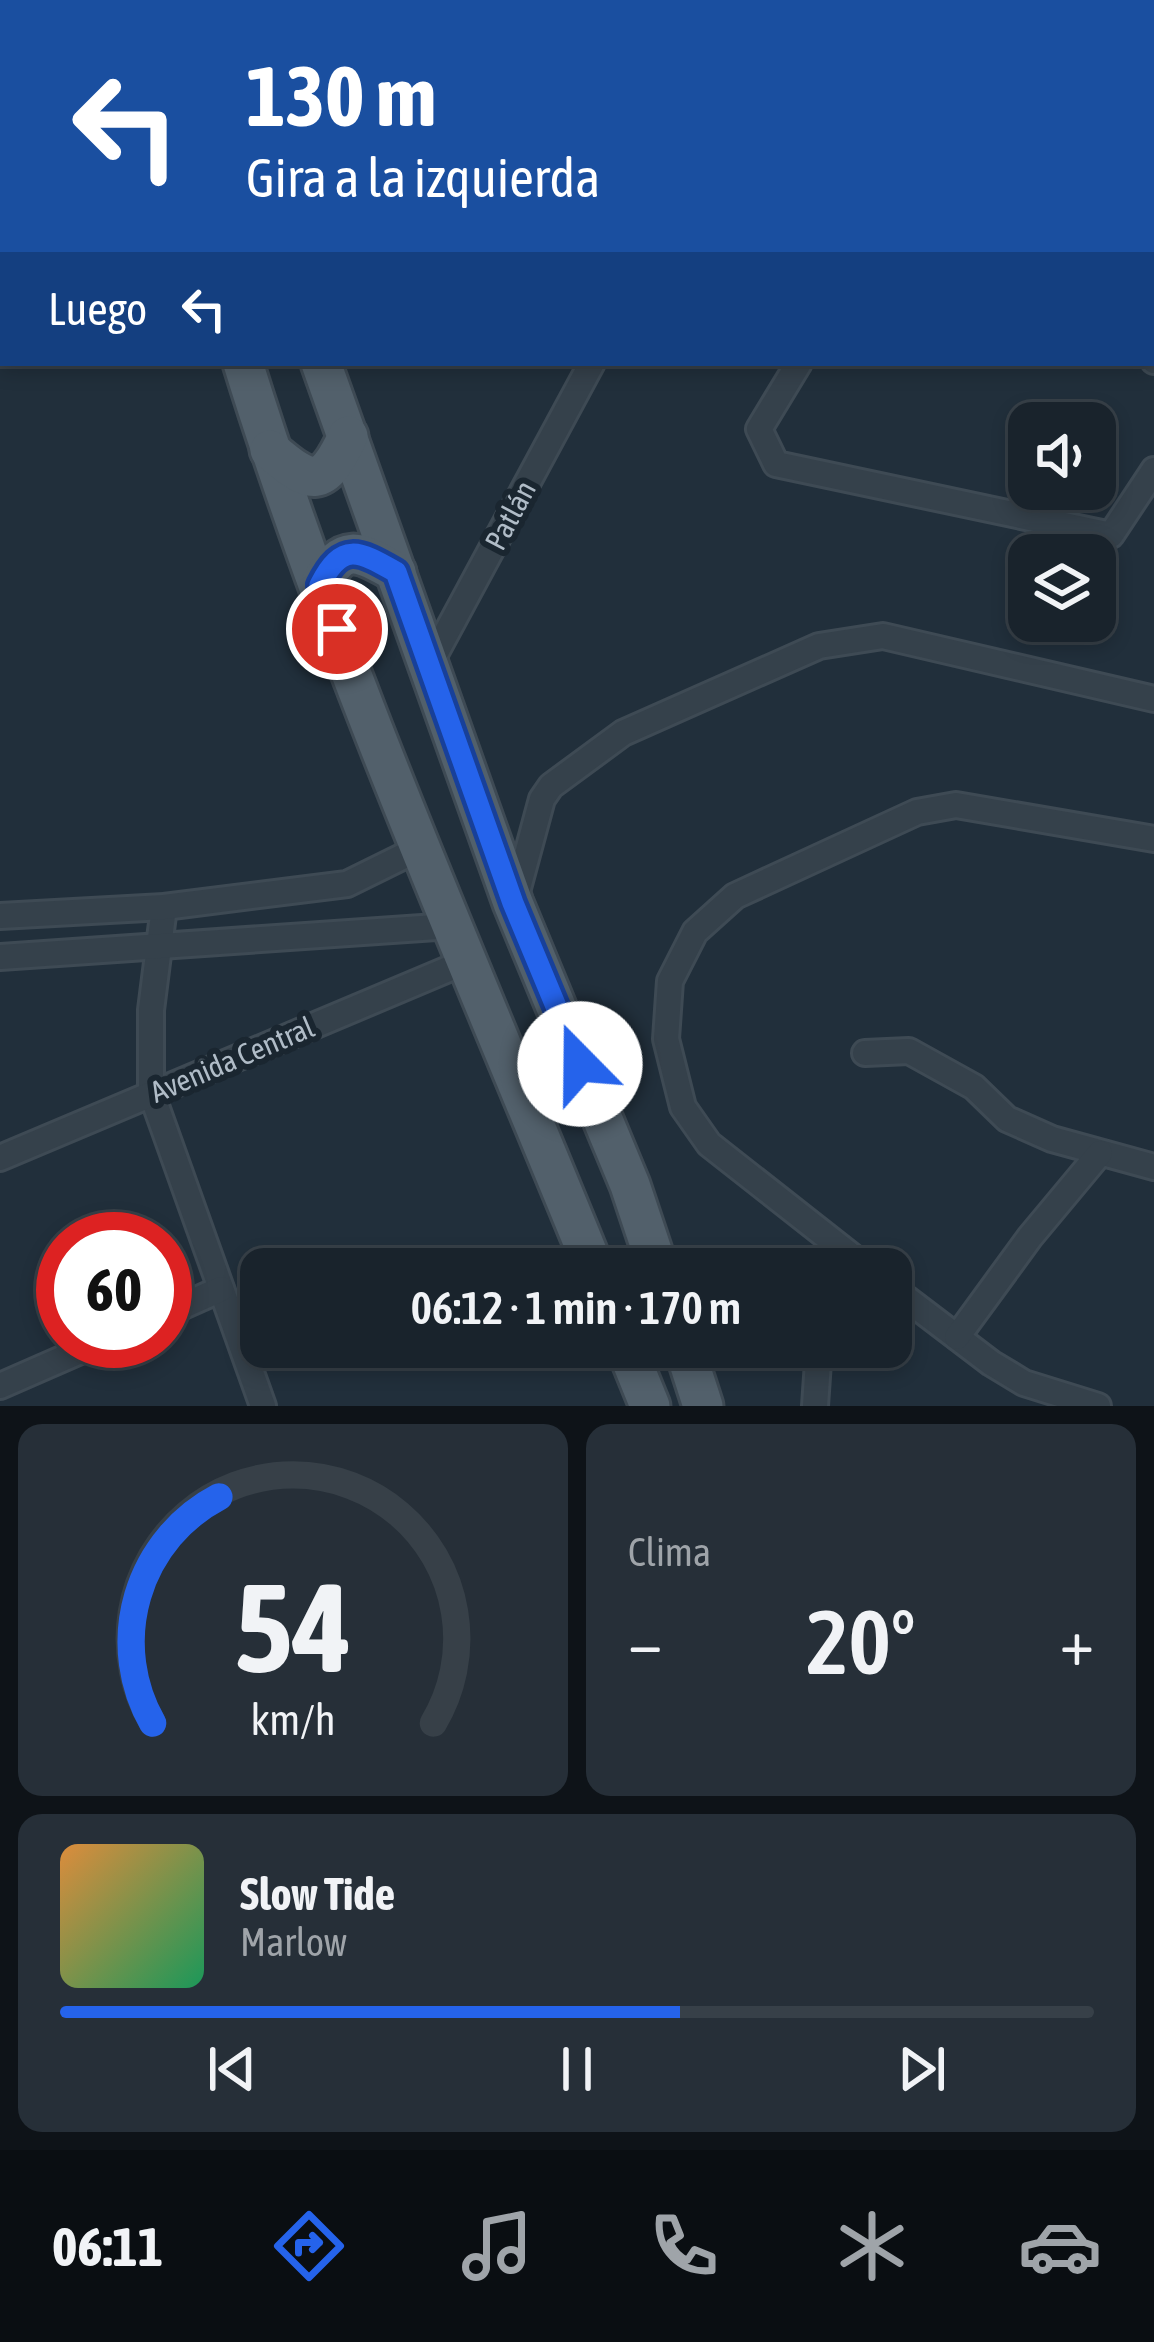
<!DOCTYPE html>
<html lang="es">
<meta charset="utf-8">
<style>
:root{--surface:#19232c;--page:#262f38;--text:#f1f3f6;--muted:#9fa4a9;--line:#374048;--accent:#2563eb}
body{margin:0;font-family:"Asap Condensed",sans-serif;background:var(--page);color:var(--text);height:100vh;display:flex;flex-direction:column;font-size:45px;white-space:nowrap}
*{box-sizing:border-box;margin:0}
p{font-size:39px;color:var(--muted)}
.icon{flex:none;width:66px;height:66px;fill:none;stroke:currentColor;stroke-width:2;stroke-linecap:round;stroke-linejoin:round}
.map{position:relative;height:1406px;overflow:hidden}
.panel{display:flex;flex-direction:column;gap:18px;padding:18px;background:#0e1318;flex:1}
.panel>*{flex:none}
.banner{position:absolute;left:0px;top:0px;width:1155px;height:366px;box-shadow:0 6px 18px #0003,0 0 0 3px var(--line);background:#1a4fa0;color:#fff;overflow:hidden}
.tools{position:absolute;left:1008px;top:402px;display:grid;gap:24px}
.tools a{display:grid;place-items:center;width:108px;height:108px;border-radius:24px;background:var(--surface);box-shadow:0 6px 18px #0003,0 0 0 3px var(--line);font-size:60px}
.speed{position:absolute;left:36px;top:1212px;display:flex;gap:24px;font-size:60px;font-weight:700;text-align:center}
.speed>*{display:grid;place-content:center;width:156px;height:156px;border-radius:50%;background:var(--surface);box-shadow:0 6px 18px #0003,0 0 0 3px var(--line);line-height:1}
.speed .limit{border:18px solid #d22;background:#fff;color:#111}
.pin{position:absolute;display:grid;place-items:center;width:102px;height:102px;color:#fff;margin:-51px;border:6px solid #fff;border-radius:50%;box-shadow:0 3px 12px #0007}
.me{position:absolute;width:132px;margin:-66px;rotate:338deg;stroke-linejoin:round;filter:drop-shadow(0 0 9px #0008)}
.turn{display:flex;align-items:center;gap:42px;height:252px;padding:0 48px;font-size:54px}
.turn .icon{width:156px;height:156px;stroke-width:2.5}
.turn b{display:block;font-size:84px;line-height:102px}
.then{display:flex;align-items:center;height:114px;padding:0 48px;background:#0003;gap:24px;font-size:45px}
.big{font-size:90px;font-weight:600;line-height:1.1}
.panel .widget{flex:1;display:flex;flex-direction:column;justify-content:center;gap:18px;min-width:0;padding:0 42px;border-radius:24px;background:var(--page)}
.panel .dial{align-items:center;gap:0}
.dial svg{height:312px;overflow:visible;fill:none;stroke:var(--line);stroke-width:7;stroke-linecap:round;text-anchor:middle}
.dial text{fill:var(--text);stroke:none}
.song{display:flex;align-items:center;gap:36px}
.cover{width:144px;height:144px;border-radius:18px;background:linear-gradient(135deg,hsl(30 70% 55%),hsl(150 70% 35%))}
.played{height:12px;border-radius:6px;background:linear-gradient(90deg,var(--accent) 60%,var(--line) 60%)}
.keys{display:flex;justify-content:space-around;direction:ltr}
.heat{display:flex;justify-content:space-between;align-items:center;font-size:66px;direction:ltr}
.panel .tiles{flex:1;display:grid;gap:18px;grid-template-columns:1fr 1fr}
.widget:last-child{grid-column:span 2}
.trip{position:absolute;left:240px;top:1248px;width:672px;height:120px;border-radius:24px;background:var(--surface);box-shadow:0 6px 18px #0003,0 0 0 3px var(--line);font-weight:600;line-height:120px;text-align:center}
.menu{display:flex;height:192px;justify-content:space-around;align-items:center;background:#0a0e12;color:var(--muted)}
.menu .icon{width:84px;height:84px}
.menu .current{color:var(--accent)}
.menu b{font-size:54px;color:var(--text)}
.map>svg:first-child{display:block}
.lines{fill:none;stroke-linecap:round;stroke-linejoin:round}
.lane-casing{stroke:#3e4a54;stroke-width:18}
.street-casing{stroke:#3e4a54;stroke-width:30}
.secondary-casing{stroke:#3e4a54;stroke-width:39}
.primary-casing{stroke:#3e4a54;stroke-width:45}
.lane{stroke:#35414b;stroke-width:12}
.street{stroke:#35414b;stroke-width:24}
.secondary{stroke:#42505e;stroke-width:33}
.primary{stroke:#52606b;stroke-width:39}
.route-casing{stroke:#184099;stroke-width:30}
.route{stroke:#2563eb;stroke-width:21}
.labels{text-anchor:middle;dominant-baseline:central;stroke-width:12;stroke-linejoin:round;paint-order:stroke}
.street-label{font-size:30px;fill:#b0bcc7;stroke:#1a2630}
</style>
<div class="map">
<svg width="1154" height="1406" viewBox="0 0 1154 1406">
<rect width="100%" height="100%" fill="#212f3b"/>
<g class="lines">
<defs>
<path id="lane" d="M0 307 3 305"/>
<g id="street">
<path d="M680 3 681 0"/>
<path d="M719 3 720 0"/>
<path d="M997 3 999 0"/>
<path d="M1035 3 1038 0"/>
<path d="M1152 332 1154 322"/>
<path d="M1152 357 1154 361"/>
<path d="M799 363 759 429 776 464 1111 535 1154 470"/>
<path d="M428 667 592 363"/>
<path d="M515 899 542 799 551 786 623 733 819 646 883 636 1154 699"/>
<path d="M164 907 151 1010V1092L263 1406"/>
<path d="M0 916 164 907 347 884 420 848"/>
<path d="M0 957 451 926"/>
<path d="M865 1053 909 1051 974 1087 1007 1119 1052 1139 1154 1167"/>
<path d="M0 1158 465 962"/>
<path d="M868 1269 709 1144 683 1107 666 1039 670 981 695 932 735 896 917 812 956 805 1154 839"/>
<path d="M891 1287 991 1363 1024 1383 1098 1406"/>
<path d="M165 1314 221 1289"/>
<path d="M957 1337 1030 1237 1100 1153"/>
<path d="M0 1386 103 1341"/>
<path d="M815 1406 819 1347"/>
</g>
<g id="secondary">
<path d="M349 0 357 3"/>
<path d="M1152 236 1154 237"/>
</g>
<g id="primary">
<path d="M119 0 120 3"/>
<path d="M185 0 186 3"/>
<path d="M243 363C339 673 472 969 594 1269"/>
<path d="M321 363 513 903 630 1185 658 1269"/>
<path d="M270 450C312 486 323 489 348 436"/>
<path d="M320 585C343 541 359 551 396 572"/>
<path d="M626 1347 650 1406"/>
<path d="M684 1347 703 1406"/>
</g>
</defs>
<use href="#lane" class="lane-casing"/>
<use href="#street" class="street-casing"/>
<use href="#secondary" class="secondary-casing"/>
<use href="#primary" class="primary-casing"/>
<use href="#lane" class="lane"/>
<use href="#street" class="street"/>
<use href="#secondary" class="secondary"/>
<use href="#primary" class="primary"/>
</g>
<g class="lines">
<defs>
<path id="route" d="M337 629 320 585C342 541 359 551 396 572L513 903 580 1064"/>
</defs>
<use href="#route" class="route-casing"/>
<use href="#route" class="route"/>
</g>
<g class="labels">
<g class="street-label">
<text transform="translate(510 515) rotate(-62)">Patlán</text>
<text transform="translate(232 1059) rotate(-23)">Avenida Central</text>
</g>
</g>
</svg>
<div class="tools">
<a><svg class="icon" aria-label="sound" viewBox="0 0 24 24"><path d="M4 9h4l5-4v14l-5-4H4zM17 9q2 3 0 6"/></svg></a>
<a><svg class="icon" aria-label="layers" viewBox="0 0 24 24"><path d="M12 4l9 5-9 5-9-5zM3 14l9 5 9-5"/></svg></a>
</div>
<div class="speed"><div class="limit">60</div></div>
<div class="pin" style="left:337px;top:629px;background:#d93025"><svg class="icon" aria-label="arrive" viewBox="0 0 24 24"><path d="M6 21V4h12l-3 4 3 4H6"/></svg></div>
<svg class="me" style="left:580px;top:1064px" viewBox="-20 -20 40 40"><circle r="19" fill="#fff"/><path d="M0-13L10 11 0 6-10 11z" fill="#2563eb"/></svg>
<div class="trip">06:12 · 1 min · 170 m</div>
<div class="banner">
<div class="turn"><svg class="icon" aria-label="left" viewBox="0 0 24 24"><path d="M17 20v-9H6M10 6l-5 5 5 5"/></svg><div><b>130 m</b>Gira a la izquierda</div></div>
<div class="then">Luego<svg class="icon" aria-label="left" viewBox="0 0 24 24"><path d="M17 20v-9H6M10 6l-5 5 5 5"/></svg></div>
</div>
</div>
<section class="panel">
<div class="tiles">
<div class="widget dial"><svg viewBox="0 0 100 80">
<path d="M14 69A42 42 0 1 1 86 69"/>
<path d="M14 69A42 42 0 0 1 31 11" stroke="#2563eb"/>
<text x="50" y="56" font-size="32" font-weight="700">54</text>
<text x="50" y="72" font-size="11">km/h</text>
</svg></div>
<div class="widget"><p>Clima</p>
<div class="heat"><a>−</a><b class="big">20°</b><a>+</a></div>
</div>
<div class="widget">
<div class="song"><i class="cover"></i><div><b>Slow Tide</b><p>Marlow</p></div></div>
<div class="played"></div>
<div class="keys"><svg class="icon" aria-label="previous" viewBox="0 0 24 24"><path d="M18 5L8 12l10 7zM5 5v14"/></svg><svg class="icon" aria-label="pause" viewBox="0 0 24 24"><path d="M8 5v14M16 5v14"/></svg><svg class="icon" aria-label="next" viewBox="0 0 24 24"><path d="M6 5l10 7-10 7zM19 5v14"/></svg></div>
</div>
</div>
</section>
<nav class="menu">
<b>06:11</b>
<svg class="icon current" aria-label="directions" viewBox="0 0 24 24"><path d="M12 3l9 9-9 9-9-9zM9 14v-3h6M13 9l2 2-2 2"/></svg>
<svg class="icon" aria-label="music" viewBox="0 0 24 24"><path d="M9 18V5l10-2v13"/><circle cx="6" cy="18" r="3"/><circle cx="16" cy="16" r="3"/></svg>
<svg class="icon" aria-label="phone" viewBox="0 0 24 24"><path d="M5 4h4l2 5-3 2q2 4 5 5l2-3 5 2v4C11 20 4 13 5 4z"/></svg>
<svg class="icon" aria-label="climate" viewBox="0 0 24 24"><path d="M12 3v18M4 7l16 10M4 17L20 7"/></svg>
<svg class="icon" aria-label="car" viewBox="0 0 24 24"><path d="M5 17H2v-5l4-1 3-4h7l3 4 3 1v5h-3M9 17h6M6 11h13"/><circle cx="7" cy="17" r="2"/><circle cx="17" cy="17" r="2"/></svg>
</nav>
